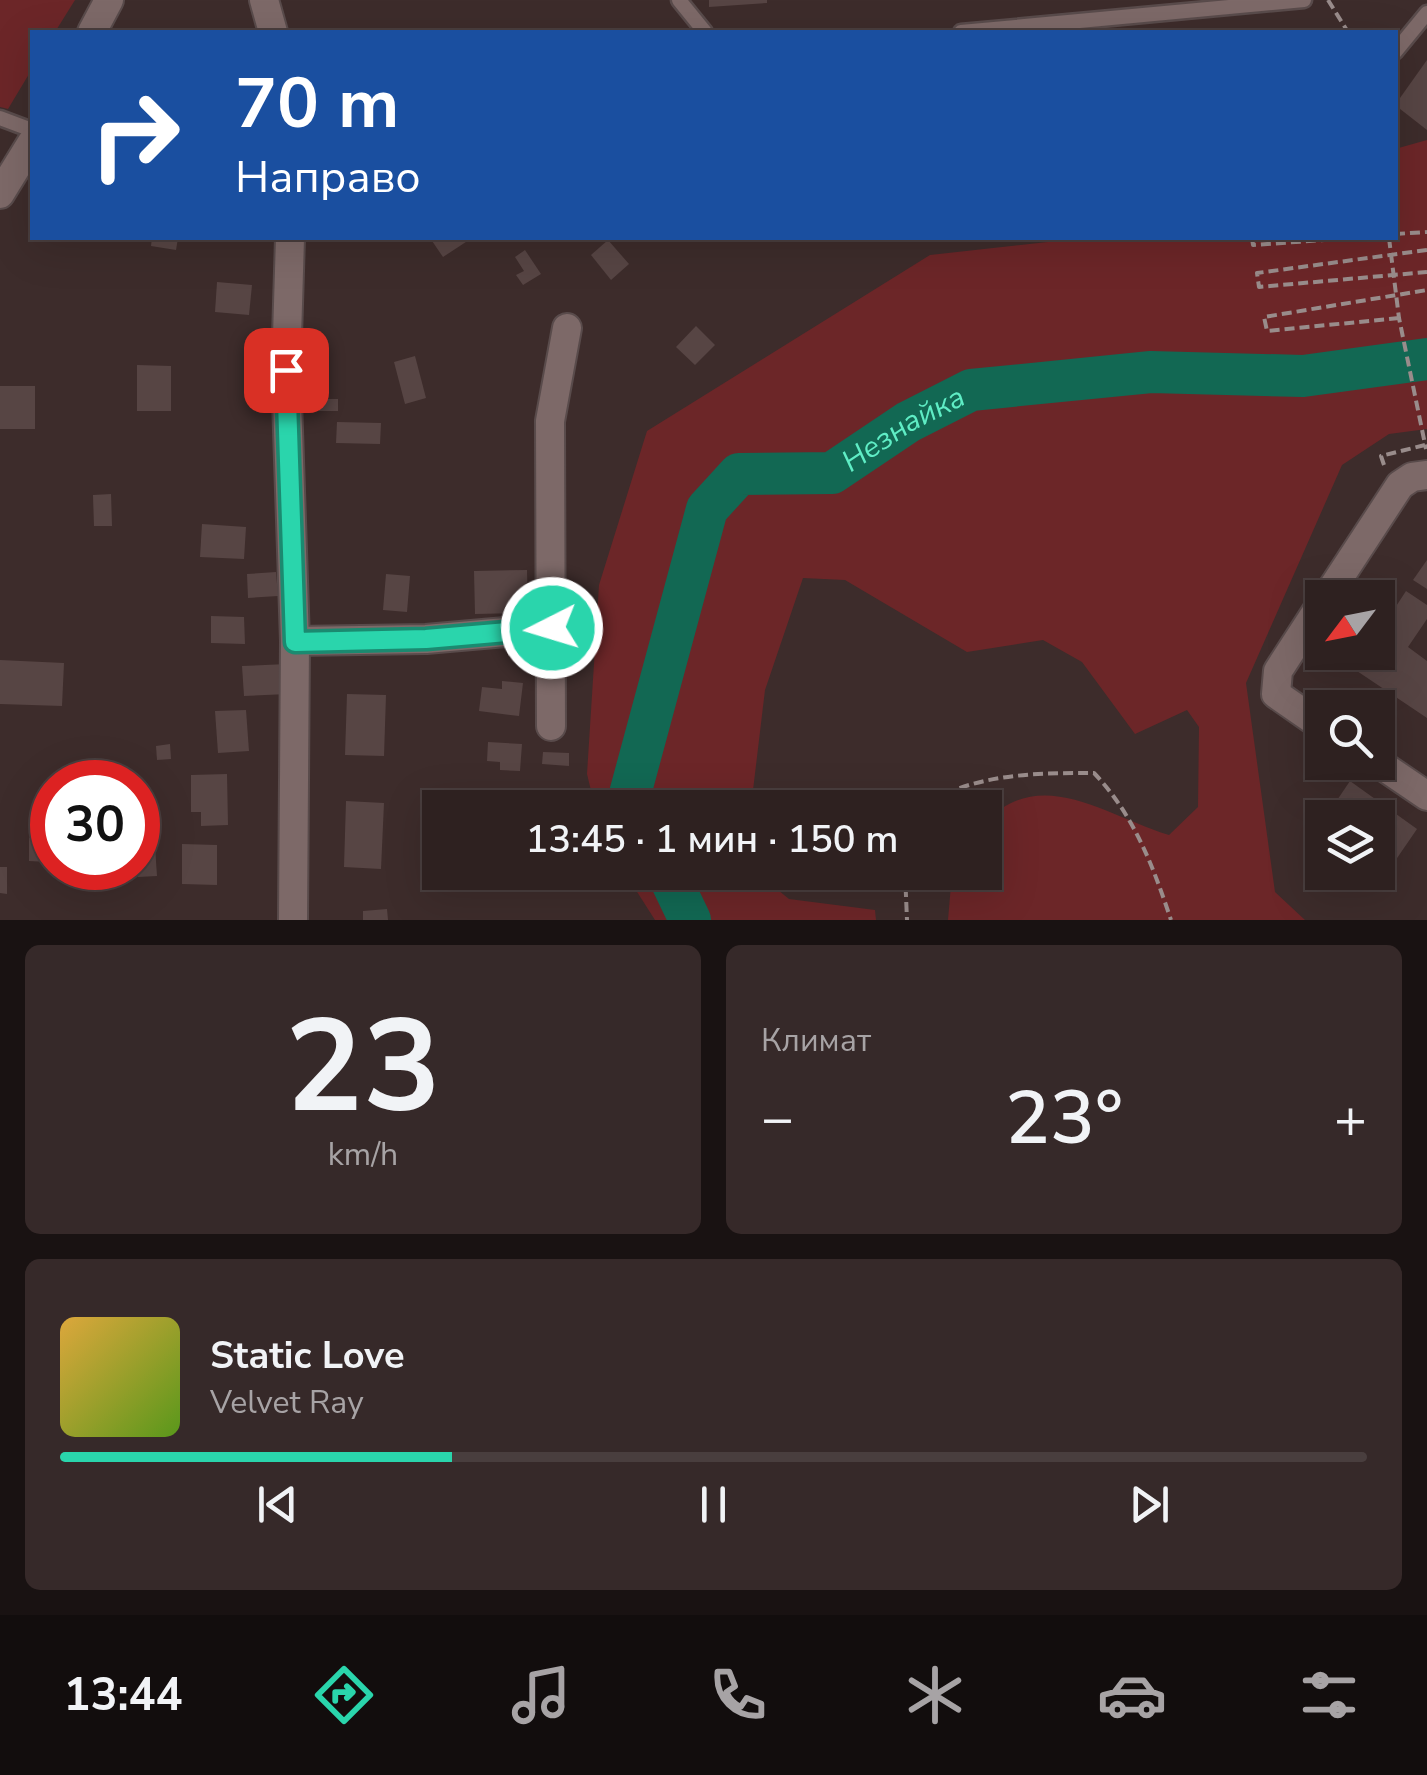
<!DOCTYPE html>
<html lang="ru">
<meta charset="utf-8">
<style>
:root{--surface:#2e2120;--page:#362929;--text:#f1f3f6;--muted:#a7a3a5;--line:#493e3e;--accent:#2ad5ac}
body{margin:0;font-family:"Nunito Sans",sans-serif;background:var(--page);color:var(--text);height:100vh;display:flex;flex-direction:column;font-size:38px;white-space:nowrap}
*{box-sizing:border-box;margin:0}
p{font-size:32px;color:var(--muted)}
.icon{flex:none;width:55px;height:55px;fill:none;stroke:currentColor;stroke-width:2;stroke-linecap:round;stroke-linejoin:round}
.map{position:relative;height:920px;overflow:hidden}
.side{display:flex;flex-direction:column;gap:25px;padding:25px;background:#191212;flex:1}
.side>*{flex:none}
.guide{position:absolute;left:30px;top:30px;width:1368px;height:210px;border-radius:0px;box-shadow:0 10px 40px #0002,0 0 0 2px var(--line);background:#1a4fa0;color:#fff;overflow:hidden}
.needle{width:65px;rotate:238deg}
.fabs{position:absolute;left:1305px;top:580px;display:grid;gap:20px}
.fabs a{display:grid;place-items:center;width:90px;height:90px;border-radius:0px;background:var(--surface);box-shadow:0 10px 40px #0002,0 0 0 2px var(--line);font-size:50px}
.speed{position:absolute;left:30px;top:760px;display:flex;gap:20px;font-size:50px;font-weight:700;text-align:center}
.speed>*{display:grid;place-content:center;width:130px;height:130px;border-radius:50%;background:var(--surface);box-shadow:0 10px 40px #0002,0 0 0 2px var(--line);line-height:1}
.speed .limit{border:15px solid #d22;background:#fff;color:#111}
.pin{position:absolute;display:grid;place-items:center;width:85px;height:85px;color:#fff;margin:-42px;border-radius:20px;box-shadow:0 5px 15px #0006}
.me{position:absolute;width:110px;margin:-55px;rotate:265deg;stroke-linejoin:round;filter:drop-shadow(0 0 8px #0008)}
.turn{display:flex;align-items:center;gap:35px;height:210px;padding:0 40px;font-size:45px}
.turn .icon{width:130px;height:130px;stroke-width:2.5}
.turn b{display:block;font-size:70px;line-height:85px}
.big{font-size:75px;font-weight:600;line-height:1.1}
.side .card{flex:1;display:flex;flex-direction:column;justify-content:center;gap:15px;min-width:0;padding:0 35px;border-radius:15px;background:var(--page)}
.side .dial{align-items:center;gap:0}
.dial b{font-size:130px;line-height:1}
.song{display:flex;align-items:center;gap:30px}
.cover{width:120px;height:120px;border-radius:15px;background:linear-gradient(135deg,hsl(40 70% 55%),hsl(90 70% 35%))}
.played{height:10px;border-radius:5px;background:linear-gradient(90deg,var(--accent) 30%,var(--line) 30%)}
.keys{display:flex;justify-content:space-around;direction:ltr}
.heat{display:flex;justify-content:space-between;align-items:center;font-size:55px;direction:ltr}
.side .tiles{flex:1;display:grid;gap:25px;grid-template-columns:1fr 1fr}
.card:last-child{grid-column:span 2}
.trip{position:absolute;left:422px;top:790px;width:580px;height:100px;border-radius:0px;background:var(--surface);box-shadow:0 10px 40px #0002,0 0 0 2px var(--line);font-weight:600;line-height:100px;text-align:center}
.menu{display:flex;height:160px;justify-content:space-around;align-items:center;background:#120d0d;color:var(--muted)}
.menu .icon{width:70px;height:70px}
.menu .on{color:var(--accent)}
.menu b{font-size:45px;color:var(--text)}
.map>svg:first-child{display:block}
.green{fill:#6c2628}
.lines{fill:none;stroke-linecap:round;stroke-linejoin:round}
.river{stroke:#126853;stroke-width:42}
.building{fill:#574544}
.service-casing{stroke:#594b4b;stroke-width:19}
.minor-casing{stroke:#594b4b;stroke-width:32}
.path{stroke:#998c8b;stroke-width:4;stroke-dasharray:10 5;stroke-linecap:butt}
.service{stroke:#7d6968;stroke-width:14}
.minor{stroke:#7d6968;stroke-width:28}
.route-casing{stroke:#1b8a70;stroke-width:25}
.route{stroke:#2ad5ac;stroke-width:18}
.labels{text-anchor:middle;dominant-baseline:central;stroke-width:10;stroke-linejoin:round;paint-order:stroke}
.water-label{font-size:30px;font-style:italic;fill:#5fedc5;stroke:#322221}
</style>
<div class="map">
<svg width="1427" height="920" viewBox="0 0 1427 920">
<rect width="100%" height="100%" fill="#3d2c2b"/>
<g class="green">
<path d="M0 0H75L55 32H32V69L8 109 0 107Z"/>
<path d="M1427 140V429L1389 434 1342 465 1246 683 1275 892 1305 920H948L952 873 985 872V823C1040 764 1104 815 1169 835L1198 807 1199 727 1187 710 1135 734 1082 662 1043 640 967 652 845 580 803 578 765 690 751 807H595L587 774 599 585 647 431 930 255 1084 238H1395V149Z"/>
<path d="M625 873H757L789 899 875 910 876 920H655Z"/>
</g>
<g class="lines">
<g class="river">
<path id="s1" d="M636 808 630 794 707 509 739 474 832 473 908 422 971 390 1151 372 1303 376 1427 359"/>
<path d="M667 872 690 920"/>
</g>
</g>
<g class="building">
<path d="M709 0H767V3L709 7Z"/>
<path d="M1427 60V130L1395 105Z"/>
<path d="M152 238H178L176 250 151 246Z"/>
<path d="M430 238H472L443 257Z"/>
<path d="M608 240 629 264 611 280 591 255Z"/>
<path d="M525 250 541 274 523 285 516 275 524 271 515 257Z"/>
<path d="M217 282 252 285 249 315 215 312Z"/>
<path d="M696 326 715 345 695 365 676 347Z"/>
<path d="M251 345 278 347 277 359 250 356Z"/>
<path d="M415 356 426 398 405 404 394 362Z"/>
<path d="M137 365 171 366V411H137Z"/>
<rect x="0" y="386" width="35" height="43"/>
<path d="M320 399H338V411H319Z"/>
<path d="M337 422 381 423 380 444 336 443Z"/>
<path d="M111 494 112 526H94L93 495Z"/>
<path d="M202 524 246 527 244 559 200 557Z"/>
<path d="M1427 560V589L1413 580Z"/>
<path d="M527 570 528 613 475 614 474 571Z"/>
<path d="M276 572 278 596 248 598 247 574Z"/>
<path d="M386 574 410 576 407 612 383 610Z"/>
<path d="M1406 591 1427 605V619L1408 647 1427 661V718L1354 669 1366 652H1378V634Z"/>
<path d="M211 616 244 617 245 644 211 643Z"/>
<path d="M509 639 527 640 526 656 507 654Z"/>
<path d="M0 660 64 663 62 706 0 704Z"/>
<path d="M287 664 288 694 244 696 242 666Z"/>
<path d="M502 681 523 683 519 716 479 711 482 687 502 689Z"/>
<path d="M347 694 386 695 384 756 345 755Z"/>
<path d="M246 710 249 751 218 753 215 711Z"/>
<path d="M488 742 522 744 520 771 500 770V762L487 761Z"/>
<path d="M170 744 171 759 157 760 156 746Z"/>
<path d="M543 752 569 753V766L542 764Z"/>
<path d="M227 774 228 825 201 826V812H191V775Z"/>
<path d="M1350 781 1417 829 1382 880 1371 872H1378V818H1325Z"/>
<path d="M346 801 384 803 381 869 344 867Z"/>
<path d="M29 838H49L48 862 29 861Z"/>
<path d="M182 844 217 845V885L182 884Z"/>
<path d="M155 846 157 876 138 877V847Z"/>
<path d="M0 867H7V894L0 893Z"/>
<rect x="72" y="868" width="39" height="17"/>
<path d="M387 909 388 920H363V911Z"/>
</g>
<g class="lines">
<defs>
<g id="service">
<path d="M679 0 705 32"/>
<path d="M961 32 1304 0"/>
<path d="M1395 52 1427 13"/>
<path d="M0 118 32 130"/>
</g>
<g id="minor">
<path d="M264 0 273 32"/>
<path d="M92 32 109 0"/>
<path d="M0 194 32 142"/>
<path d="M290 238 286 370 295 641 293 920"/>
<path d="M1326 598 1400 485 1412 477 1427 475"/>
<path d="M1322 603 1278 671 1276 694 1322 726"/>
<path d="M295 641 426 639 552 628"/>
<path d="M551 726 550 421 567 328"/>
<path d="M1377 762 1427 796"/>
</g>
</defs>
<use href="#service" class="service-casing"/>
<use href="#minor" class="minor-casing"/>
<g class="path">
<path d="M1328 0 1348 32"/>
<path d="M1395 234 1427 232"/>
<path d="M1252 238 1253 245 1353 238"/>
<path d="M1389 238 1399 318 1426 449"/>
<path d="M1427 250 1257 273 1259 287 1427 272"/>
<path d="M1399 318 1267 331 1264 317 1427 290"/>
<path d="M1384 465 1381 456 1425 445"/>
<path d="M940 808 947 793C993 773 1045 773 1094 773 1134 815 1153 866 1171 920"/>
<path d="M905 872 907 920"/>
</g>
<use href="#service" class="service"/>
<use href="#minor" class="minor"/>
</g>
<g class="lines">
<defs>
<path id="route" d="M286 370 295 642 426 639 552 628"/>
</defs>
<use href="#route" class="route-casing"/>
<use href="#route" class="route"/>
</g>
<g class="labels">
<g class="water-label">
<text stroke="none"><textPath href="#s1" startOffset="535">Незнайка</textPath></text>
</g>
</g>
</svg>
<div class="fabs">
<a><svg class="needle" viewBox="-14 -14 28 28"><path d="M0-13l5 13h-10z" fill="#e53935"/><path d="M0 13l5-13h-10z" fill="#a7a3a5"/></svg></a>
<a><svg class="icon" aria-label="search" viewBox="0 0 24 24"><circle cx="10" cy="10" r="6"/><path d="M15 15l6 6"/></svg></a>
<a><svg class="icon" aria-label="layers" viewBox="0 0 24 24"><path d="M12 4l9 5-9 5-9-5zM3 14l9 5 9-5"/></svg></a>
</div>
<div class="speed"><div class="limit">30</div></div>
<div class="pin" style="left:286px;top:370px;background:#d93025"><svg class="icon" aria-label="arrive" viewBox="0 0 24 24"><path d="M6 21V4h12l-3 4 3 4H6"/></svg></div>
<svg class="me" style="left:552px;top:628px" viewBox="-20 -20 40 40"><circle r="17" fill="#2ad5ac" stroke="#fff" stroke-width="3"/><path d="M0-11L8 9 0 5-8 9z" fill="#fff"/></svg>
<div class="trip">13:45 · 1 мин · 150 m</div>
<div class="guide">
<div class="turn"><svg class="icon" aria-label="right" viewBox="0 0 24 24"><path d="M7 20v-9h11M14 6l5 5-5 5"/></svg><div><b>70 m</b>Направо</div></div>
</div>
</div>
<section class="side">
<div class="tiles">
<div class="card dial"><b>23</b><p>km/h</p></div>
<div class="card"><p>Климат</p>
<div class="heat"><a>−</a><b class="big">23°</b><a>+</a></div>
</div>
<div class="card">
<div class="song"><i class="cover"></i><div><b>Static Love</b><p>Velvet Ray</p></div></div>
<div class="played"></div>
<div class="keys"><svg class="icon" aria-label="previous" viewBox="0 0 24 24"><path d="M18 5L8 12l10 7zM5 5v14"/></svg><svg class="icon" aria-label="pause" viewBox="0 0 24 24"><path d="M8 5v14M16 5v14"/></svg><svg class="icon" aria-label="next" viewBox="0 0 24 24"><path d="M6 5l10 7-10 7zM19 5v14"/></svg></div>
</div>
</div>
</section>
<nav class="menu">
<b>13:44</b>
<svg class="icon on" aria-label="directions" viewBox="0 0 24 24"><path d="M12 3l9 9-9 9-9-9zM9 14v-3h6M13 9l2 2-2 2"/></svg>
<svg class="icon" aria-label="music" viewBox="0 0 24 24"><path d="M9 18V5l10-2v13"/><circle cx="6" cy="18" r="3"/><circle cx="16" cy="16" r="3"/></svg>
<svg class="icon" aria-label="phone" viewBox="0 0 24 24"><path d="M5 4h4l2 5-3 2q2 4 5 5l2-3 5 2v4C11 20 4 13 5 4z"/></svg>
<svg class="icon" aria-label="climate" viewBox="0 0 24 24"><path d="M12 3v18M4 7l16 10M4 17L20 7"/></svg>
<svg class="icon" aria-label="car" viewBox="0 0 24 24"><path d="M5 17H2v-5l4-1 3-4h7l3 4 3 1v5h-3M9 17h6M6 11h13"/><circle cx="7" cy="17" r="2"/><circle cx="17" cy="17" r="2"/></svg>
<svg class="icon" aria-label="filters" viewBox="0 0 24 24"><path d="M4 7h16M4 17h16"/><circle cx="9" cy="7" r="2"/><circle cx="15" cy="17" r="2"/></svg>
</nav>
